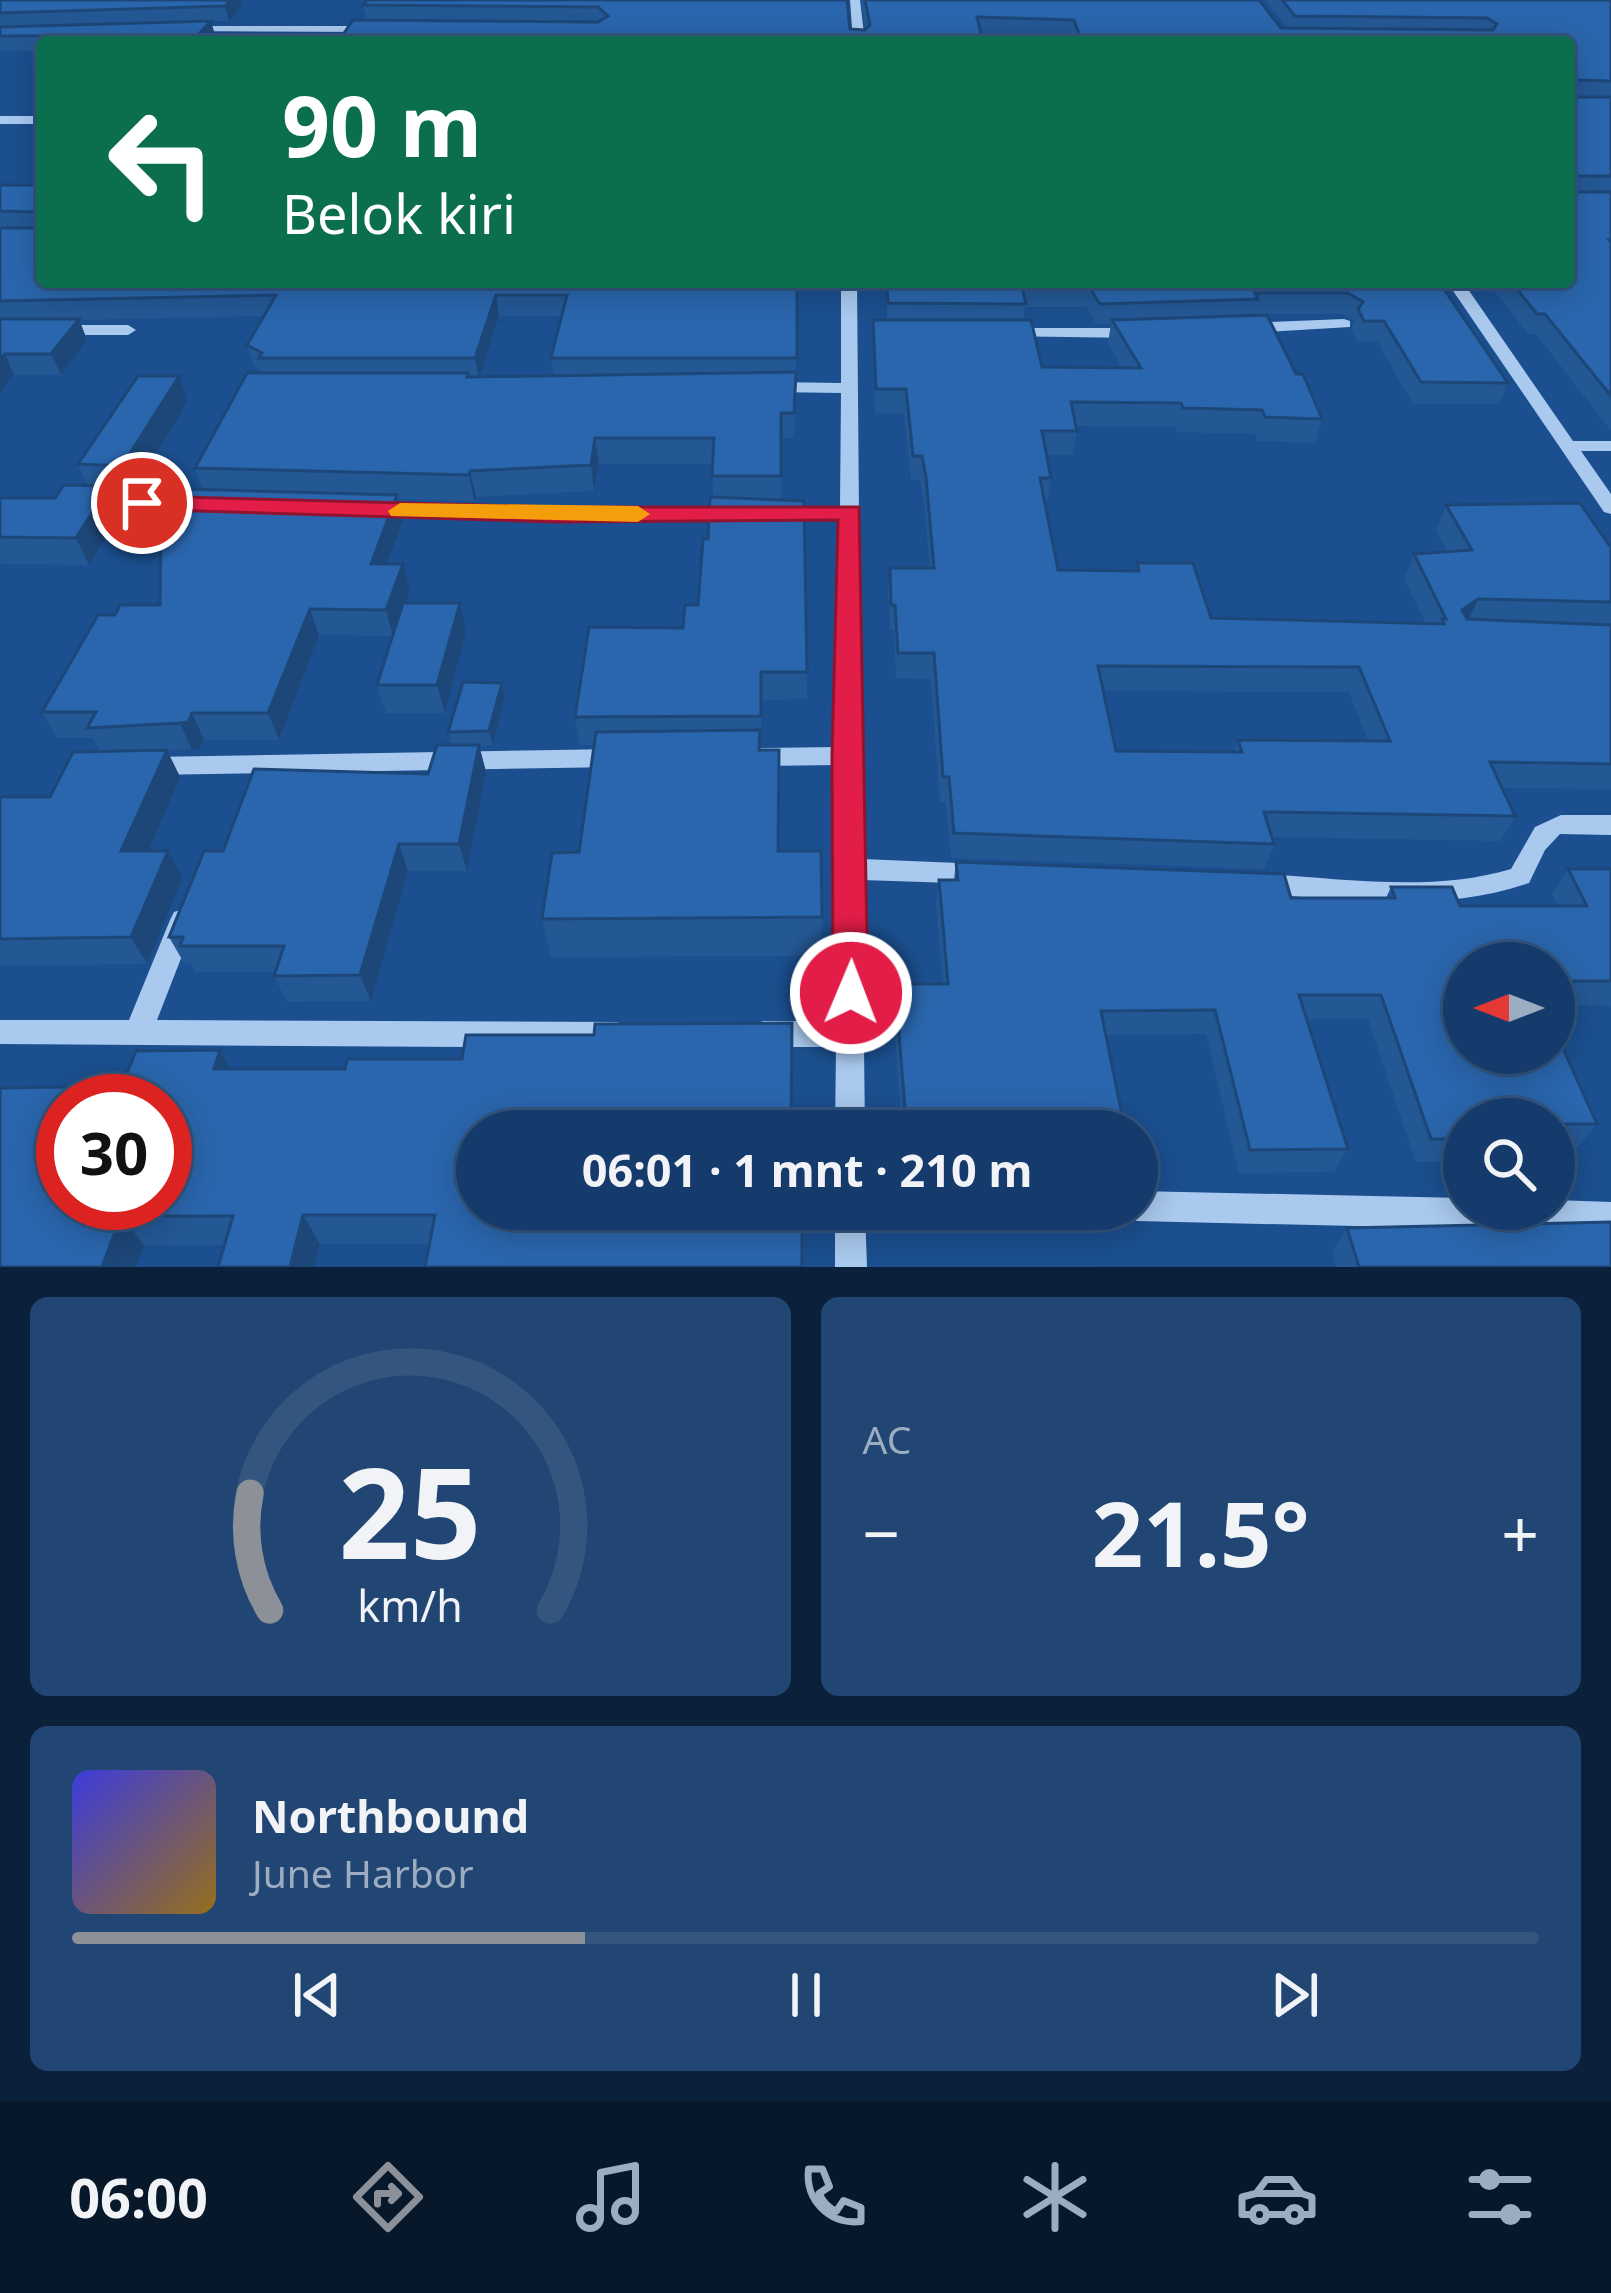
<!DOCTYPE html>
<html lang="id">
<meta charset="utf-8">
<style>
:root{--surface:#143b6b;--page:#214673;--text:#f1f3f6;--muted:#9dadc1;--line:#33557e;--accent:#8c9099}
body{margin:0;font-family:"Noto Sans",sans-serif;background:var(--page);color:var(--text);height:100vh;display:flex;flex-direction:column;font-size:45px;white-space:nowrap}
*{box-sizing:border-box;margin:0}
p{font-size:39px;color:var(--muted)}
.icon{flex:none;width:66px;height:66px;fill:none;stroke:currentColor;stroke-width:2;stroke-linecap:round;stroke-linejoin:round}
.map{position:relative;height:1267px;overflow:hidden}
.drawer{display:flex;flex-direction:column;gap:30px;padding:30px;background:#0b203b;flex:1}
.drawer>*{flex:none}
.banner{position:absolute;left:36px;top:36px;width:1539px;height:252px;border-radius:12px;box-shadow:0 6px 30px #0003,0 0 0 3px var(--line);background:#0b6e4f;color:#fff;overflow:hidden}
.needle{width:78px;rotate:270deg}
.tools{position:absolute;left:1443px;top:942px;display:grid;gap:24px}
.tools a{display:grid;place-items:center;width:132px;height:132px;border-radius:50%;background:var(--surface);box-shadow:0 6px 30px #0003,0 0 0 3px var(--line);font-size:60px}
.speed{position:absolute;left:36px;top:1074px;display:flex;gap:24px;font-size:60px;font-weight:700;text-align:center}
.speed>*{display:grid;place-content:center;width:156px;height:156px;border-radius:50%;background:var(--surface);box-shadow:0 6px 30px #0003,0 0 0 3px var(--line);line-height:1}
.speed .limit{border:18px solid #d22;background:#fff;color:#111}
.pin{position:absolute;display:grid;place-items:center;width:102px;height:102px;color:#fff;margin:-51px;border:6px solid #fff;border-radius:50%;box-shadow:0 3px 12px #0007}
.me{position:absolute;width:132px;margin:-66px;rotate:1deg;stroke-linejoin:round;filter:drop-shadow(0 0 9px #0008)}
.turn{display:flex;align-items:center;gap:42px;height:252px;padding:0 48px;font-size:54px}
.turn .icon{width:156px;height:156px;stroke-width:2.5}
.turn b{display:block;font-size:84px;line-height:102px}
.big{font-size:90px;font-weight:700;line-height:1.1}
.drawer .widget{flex:1;display:flex;flex-direction:column;justify-content:center;gap:18px;min-width:0;padding:0 42px;border-radius:18px;background:var(--page)}
.drawer .dial{align-items:center;gap:0}
.dial svg{height:312px;overflow:visible;fill:none;stroke:var(--line);stroke-width:7;stroke-linecap:round;text-anchor:middle}
.dial text{fill:var(--text);stroke:none}
.song{display:flex;align-items:center;gap:36px}
.cover{width:144px;height:144px;border-radius:18px;background:linear-gradient(135deg,hsl(240 70% 55%),hsl(40 70% 35%))}
.played{height:12px;border-radius:6px;background:linear-gradient(90deg,var(--accent) 35%,var(--line) 35%)}
.keys{display:flex;justify-content:space-around;direction:ltr}
.heat{display:flex;justify-content:space-between;align-items:center;font-size:66px;direction:ltr}
.drawer .tiles{flex:1;display:grid;gap:30px;grid-template-columns:1fr 1fr}
.widget:last-child{grid-column:span 2}
.trip{position:absolute;left:456px;top:1110px;width:702px;height:120px;border-radius:60px;background:var(--surface);box-shadow:0 6px 30px #0003,0 0 0 3px var(--line);font-weight:700;line-height:120px;text-align:center}
.menu{display:flex;height:192px;justify-content:space-around;align-items:center;background:#08182b;color:var(--muted)}
.menu .icon{width:84px;height:84px}
.menu .on{color:var(--accent)}
.menu b{font-size:54px;color:var(--text)}
.map>svg:first-child{display:block}
.lines{fill:none;stroke-linecap:round;stroke-linejoin:round}
.minor{fill:#a9c9ee;fill-rule:evenodd}
.wall{fill:#245895;fill-rule:evenodd}
.shaded-wall{fill:#1d4779}
.building{fill:#2a66ad;stroke:#1d4779;stroke-width:3;fill-rule:evenodd}
.route{fill:#e11d48;stroke:#92132f;stroke-width:3}
.slow{fill:#f59e0b}
</style>
<div class="map">
<svg width="1611" height="1267" viewBox="0 0 1611 1267">
<rect width="100%" height="100%" fill="#1b4f8f"/>
<g class="lines">
<g class="minor">
<path d="M850 0H860L865 42H853Z"/>
<path d="M186 26H371L376 29 371 32 182 31Z"/>
<rect x="0" y="116" width="42" height="8"/>
<path d="M841 282H857L862 859 983 864 992 867 996 874 992 881 983 884 862 880 865 1131H835L836 1047H763L753 1043 749 1034 753 1025 763 1021H836L838 765 755 766 747 763 743 757 747 751 755 748 838 747 840 518 779 519 770 513 779 507 840 506 841 393 772 392 764 387 772 382 841 383Z"/>
<path d="M1447 282H1463L1573 441H1611V451H1581L1611 494V514L1604 512Z"/>
<path d="M1344 319 1350 321V327L1249 333 1241 328 1249 323Z"/>
<path d="M0 325H128L136 330 128 335H0Z"/>
<path d="M1009 328H1134L1142 333 1134 338 1003 336V330Z"/>
<path d="M89 495 202 500 211 506 202 512 82 505 80 501Z"/>
<path d="M377 504 736 507 745 513 736 519 370 514 368 510Z"/>
<path d="M616 749 624 752 628 758 624 764 616 767 149 775 141 772 137 766 141 760 149 757Z"/>
<path d="M1561 815H1611V835L1560 834 1545 850 1529 883C1441 913 1352 900 1261 894L1252 891 1248 884 1252 877 1261 874C1343 878 1431 893 1511 869L1535 827Z"/>
<path d="M183 909 192 912 196 920 157 1020 617 1022 627 1026 631 1035 627 1044 617 1048 0 1044V1020H129L170 920 174 912Z"/>
<path d="M1137 1191 1464 1198V1209H1554V1200L1611 1202V1232L1137 1221 1126 1217 1123 1209H1137Z"/>
<path d="M835 1209H865L867 1267H835Z"/>
</g>
</g>
<g class="wall">
<path d="M0 0 242 6 229 21H211L215 36 210 42H42V51H0Z"/>
<path d="M847 0 850 29 865 30 861 0H1259L1281 28H1288L1265 0H1611V431L1536 334H1528L1487 282H1569V42H1073L1071 37 981 34 366 20 363 5Z"/>
<path d="M0 185H42V282H798L794 438H782L781 500 804 501 807 699 762 700 760 750 780 790 779 851 822 917 821 956 551 957 542 919 579 852 594 745H580L575 717 683 628 698 605 713 497 712 464H599L594 491 476 497 474 501 398 499 403 520 388 564H403L410 591 405 603 466 631 445 713H386L377 685 393 636 319 635 279 740H204L200 748 167 751 180 777 149 851 183 878 147 964 0 966V797H50L100 751 93 738H57L42 712 115 615 160 605 203 489 195 468 263 373 254 366 247 345 264 316 79 320 87 340 61 375H14L0 393ZM499 316H562L551 358 554 376 480 377Z"/>
<path d="M887 282H1439L1508 383 1499 404H1413L1377 341H1357L1351 330 1354 321 1342 314H1254V316L1296 374 1322 419 1315 443 1258 441 1255 434 1177 432 1176 427 1076 426 1077 431 1073 455H1047L1051 478 1047 503H1045L1058 570 1135 571 1137 563 1211 618 1426 624 1404 579 1414 554 1448 552 1436 530 1446 505 1611 545V789L1502 788 1515 816 1501 841 1272 837 1274 844 1264 869 951 858 946 802H940L931 679 896 678 894 630H890L888 593 890 568H930L924 502 920 480H911L904 413H875L873 320H887ZM1025 307H1086L1096 324H1111L1108 343 1122 368 1042 367 1024 320ZM1104 691 1349 692 1368 741 1238 740 1234 752 1116 751Z"/>
<path d="M179 376 188 401 133 492 111 491 121 513 89 565 0 564V498H55L87 485 78 464Z"/>
<path d="M502 683 505 697 493 745 479 746 486 772 467 871H408L371 1001 287 1002 274 976 275 972H195L190 963H184L169 937 223 851 428 774 452 745 448 732Z"/>
<path d="M956 862 1291 898H1386L1391 887 1460 906H1558L1552 894 1568 869H1611V1008L1609 1005H1554V963H1464L1597 1124 1578 1147H1554V1119H1464V1162H1416L1368 1019H1306L1348 1149 1334 1172 1239 1173 1206 1034 1106 1035 1123 1120 1120 1131H902L893 1008 895 984H943L936 905 939 880H954Z"/>
<path d="M792 1023 477 1131 429 1244H320L314 1267H218L224 1245H144L0 1267 122 1086 220 1050 232 1069H345L462 1059 594 1035Z"/>
<path d="M1347 1228 1611 1267H1336L1332 1252Z"/>
</g>
<g class="shaded-wall">
<path d="M231 0H241L242 6 229 21 225 6Z"/>
<path d="M211 21 215 36 210 42H200L198 35Z"/>
<path d="M496 295 499 316 479 379 475 358Z"/>
<path d="M79 319 87 340 61 375 51 354Z"/>
<path d="M5 354 14 375 0 393V359Z"/>
<path d="M179 376 188 401 133 492 122 466Z"/>
<path d="M595 438 599 464 594 491 591 465Z"/>
<path d="M470 471 476 497 474 501 469 475Z"/>
<path d="M109 486 121 513 89 565 76 538Z"/>
<path d="M397 495 403 520 378 590 371 564Z"/>
<path d="M403 564 410 591 393 636 386 610Z"/>
<path d="M1478 599 1466 625 1462 610Z"/>
<path d="M460 603 466 631 445 713 437 685Z"/>
<path d="M310 609 319 635 279 740 268 713Z"/>
<path d="M502 683 505 697 493 745 489 731Z"/>
<path d="M192 713 204 740 200 748 192 750 180 723Z"/>
<path d="M479 745 486 772 467 871 459 844Z"/>
<path d="M167 750 180 777 137 879 121 851Z"/>
<path d="M399 844 408 871 371 1001 360 975Z"/>
<path d="M168 851 183 878 147 964 131 937Z"/>
<path d="M220 1050 238 1081 214 1069Z"/>
<path d="M303 1215 320 1244 314 1267H290Z"/>
<path d="M121 1216 144 1245 136 1267H102Z"/>
</g>
<g class="building">
<path d="M0 0H231L225 6 0 13Z"/>
<path d="M367 0H847L850 29 865 30 870 25 865 0H1259L1281 28 1493 30 1497 24 1487 18 1295 16 1282 0H1611V81L1576 80 1571 92 1576 97H1611V176H1577L1572 188 1577 192H1611V240H1609L1611 242V396L1545 314H1537L1511 282H1569V42H1082L1074 20 977 17 983 42H338L353 20 598 22 608 16 598 7 363 5Z"/>
<path d="M211 21 198 35 0 36V27Z"/>
<path d="M0 185H42V282H797V358H551L567 295H496L475 358H259L262 353 247 345 276 295 0 301V228H34L37 212 0 211Z"/>
<path d="M887 282H1439L1508 383 1421 382 1384 321H1364L1358 309 1363 302 1348 293H1255L1258 299 1100 304 1089 287H1022L1026 304 888 303Z"/>
<path d="M1267 315 1296 374H1303L1322 419 1265 417 1262 410 1183 408 1181 403 1071 402 1077 431H1042L1051 478H1040L1058 570 1139 571 1137 563H1193L1211 618 1444 624 1442 619H1446L1414 554 1472 550 1446 505 1580 503 1609 545H1611V602L1478 599 1462 610 1467 619 1611 625V764L1490 762 1515 816 1264 812 1274 844 954 833 949 777H943L934 653H898L895 605H891L890 568H934L926 477 922 456H913L906 389H876L873 320H1031L1042 367 1141 368 1112 320ZM1098 666 1359 667 1390 741 1238 740 1242 752 1116 751Z"/>
<path d="M0 319H79L51 354H5L0 359Z"/>
<path d="M796 372 794 413H781V476H712L714 438H595L591 465 470 471 469 475 195 468 247 373H468L467 377Z"/>
<path d="M138 376H179L122 466 78 464Z"/>
<path d="M64 485 109 486 76 538 0 537V498H55Z"/>
<path d="M184 489 397 495 371 564H403L386 610 310 609 268 713H192L188 722 180 723 87 728 96 712H42L98 615H115L120 605H160L161 530Z"/>
<path d="M710 497 804 501 807 672H761V716L575 717 589 627 683 628 685 605H698L703 539H708Z"/>
<path d="M403 603H460L437 685H377Z"/>
<path d="M463 682 502 683 489 731 448 732Z"/>
<path d="M760 730 759 750H779L778 851H821L822 917 542 919 552 853 579 852 596 732Z"/>
<path d="M437 745H479L459 844H399L360 975 274 976 284 946H180L183 937H169L204 851H223L254 769 428 774Z"/>
<path d="M167 750 121 851H168L131 937 0 939V797H50L73 752Z"/>
<path d="M956 862 1284 874 1291 898H1395L1391 887H1452L1460 906H1587L1568 869H1611V981H1554V963H1464V1053H1554V1029L1597 1124H1554V1119H1464V1139H1431L1381 995H1299L1348 1149 1250 1150 1215 1010 1101 1011 1123 1120 906 1122 895 984H948L939 880H958Z"/>
<path d="M792 1023 791 1131H477V1209H802V1267H425L435 1215H303L290 1267H218L233 1216H121L102 1267H0V1088L122 1086 136 1051 220 1050 214 1069H345L347 1059H462L466 1035H594L595 1024ZM63 1101H165V1203H63Z"/>
<path d="M1611 1222V1267H1359L1347 1228Z"/>
</g>
<path class="route" d="M142 496 557 507H859L868 993 863 1004 851 1008 838 1004 833 993 832 756 838 520 557 522 134 509V498Z"/>
<path class="slow" d="M400 503 638 506 650 514 638 522 391 516 388 511Z"/>
</svg>
<div class="tools">
<a><svg class="needle" viewBox="-14 -14 28 28"><path d="M0-13l5 13h-10z" fill="#e53935"/><path d="M0 13l5-13h-10z" fill="#9dadc1"/></svg></a>
<a><svg class="icon" aria-label="search" viewBox="0 0 24 24"><circle cx="10" cy="10" r="6"/><path d="M15 15l6 6"/></svg></a>
</div>
<div class="speed"><div class="limit">30</div></div>
<div class="pin" style="left:142px;top:503px;background:#d93025"><svg class="icon" aria-label="arrive" viewBox="0 0 24 24"><path d="M6 21V4h12l-3 4 3 4H6"/></svg></div>
<svg class="me" style="left:851px;top:993px" viewBox="-20 -20 40 40"><circle r="17" fill="#e11d48" stroke="#fff" stroke-width="3"/><path d="M0-11L8 9 0 5-8 9z" fill="#fff"/></svg>
<div class="trip">06:01 · 1 mnt · 210 m</div>
<div class="banner">
<div class="turn"><svg class="icon" aria-label="left" viewBox="0 0 24 24"><path d="M17 20v-9H6M10 6l-5 5 5 5"/></svg><div><b>90 m</b>Belok kiri</div></div>
</div>
</div>
<section class="drawer">
<div class="tiles">
<div class="widget dial"><svg viewBox="0 0 100 80">
<path d="M14 69A42 42 0 1 1 86 69"/>
<path d="M14 69A42 42 0 0 1 9 39" stroke="#8c9099"/>
<text x="50" y="56" font-size="32" font-weight="700">25</text>
<text x="50" y="72" font-size="11">km/h</text>
</svg></div>
<div class="widget"><p>AC</p>
<div class="heat"><a>−</a><b class="big">21.5°</b><a>+</a></div>
</div>
<div class="widget">
<div class="song"><i class="cover"></i><div><b>Northbound</b><p>June Harbor</p></div></div>
<div class="played"></div>
<div class="keys"><svg class="icon" aria-label="previous" viewBox="0 0 24 24"><path d="M18 5L8 12l10 7zM5 5v14"/></svg><svg class="icon" aria-label="pause" viewBox="0 0 24 24"><path d="M8 5v14M16 5v14"/></svg><svg class="icon" aria-label="next" viewBox="0 0 24 24"><path d="M6 5l10 7-10 7zM19 5v14"/></svg></div>
</div>
</div>
</section>
<nav class="menu">
<b>06:00</b>
<svg class="icon on" aria-label="directions" viewBox="0 0 24 24"><path d="M12 3l9 9-9 9-9-9zM9 14v-3h6M13 9l2 2-2 2"/></svg>
<svg class="icon" aria-label="music" viewBox="0 0 24 24"><path d="M9 18V5l10-2v13"/><circle cx="6" cy="18" r="3"/><circle cx="16" cy="16" r="3"/></svg>
<svg class="icon" aria-label="phone" viewBox="0 0 24 24"><path d="M5 4h4l2 5-3 2q2 4 5 5l2-3 5 2v4C11 20 4 13 5 4z"/></svg>
<svg class="icon" aria-label="climate" viewBox="0 0 24 24"><path d="M12 3v18M4 7l16 10M4 17L20 7"/></svg>
<svg class="icon" aria-label="car" viewBox="0 0 24 24"><path d="M5 17H2v-5l4-1 3-4h7l3 4 3 1v5h-3M9 17h6M6 11h13"/><circle cx="7" cy="17" r="2"/><circle cx="17" cy="17" r="2"/></svg>
<svg class="icon" aria-label="filters" viewBox="0 0 24 24"><path d="M4 7h16M4 17h16"/><circle cx="9" cy="7" r="2"/><circle cx="15" cy="17" r="2"/></svg>
</nav>
